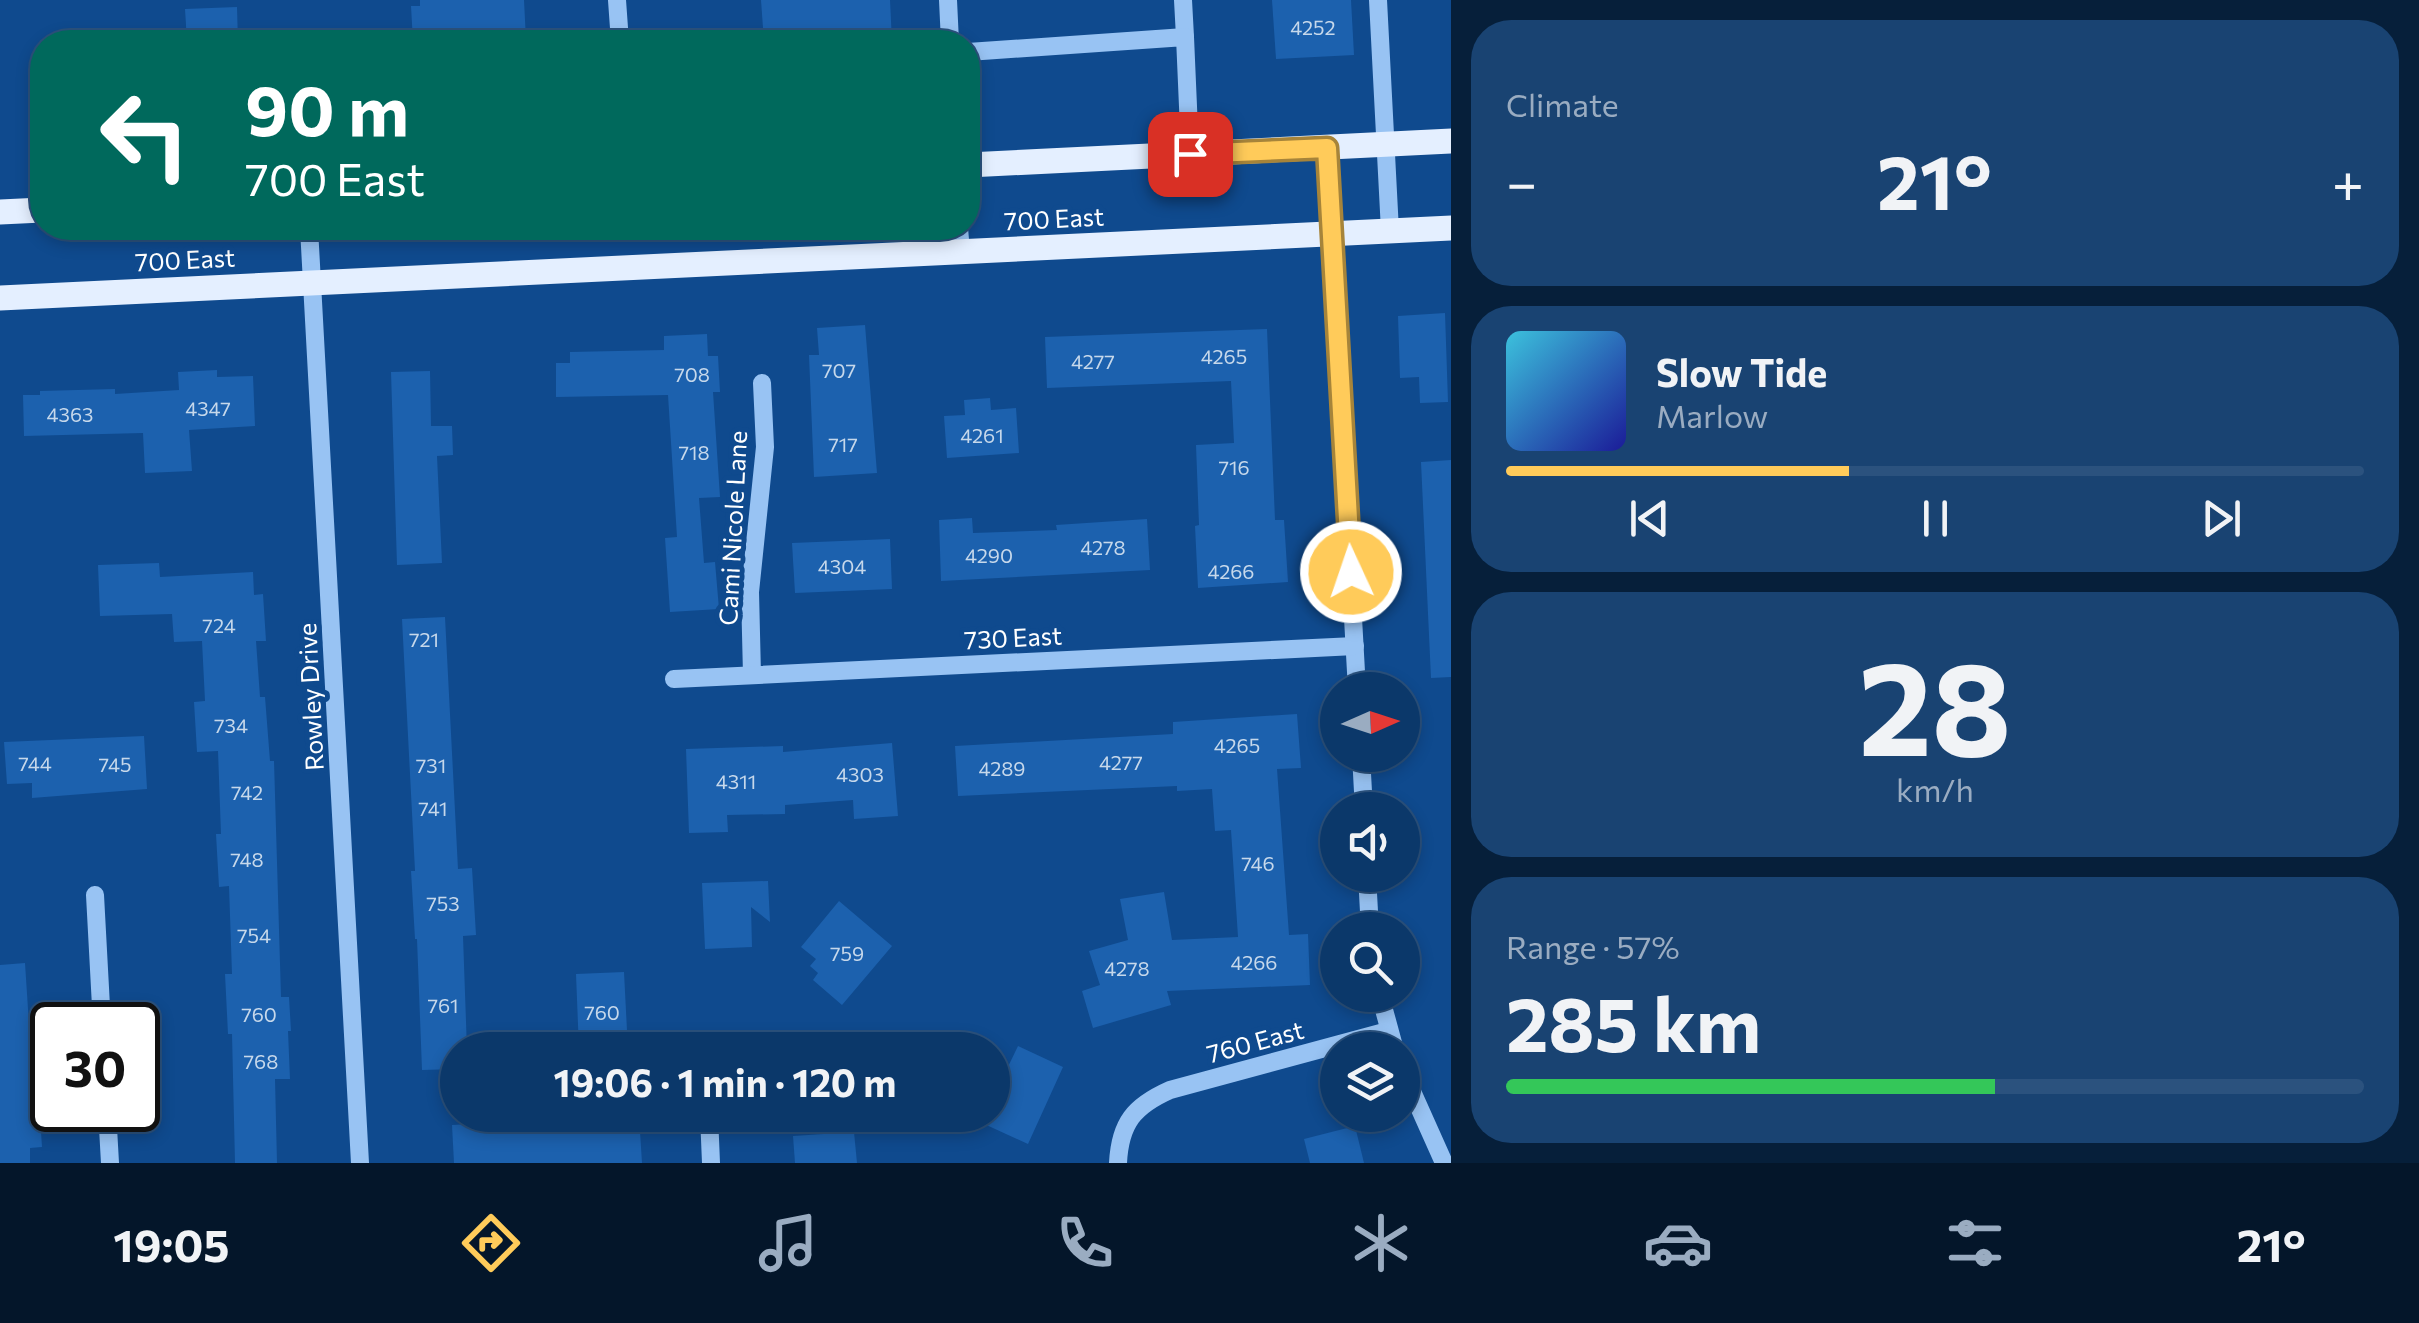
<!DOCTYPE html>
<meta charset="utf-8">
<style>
:root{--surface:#0b386a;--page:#194372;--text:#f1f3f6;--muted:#9aacc1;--line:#2b527e;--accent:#ffcb5a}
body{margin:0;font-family:Commissioner,sans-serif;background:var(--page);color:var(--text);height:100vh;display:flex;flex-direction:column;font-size:38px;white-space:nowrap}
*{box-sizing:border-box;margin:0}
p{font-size:32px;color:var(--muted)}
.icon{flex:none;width:55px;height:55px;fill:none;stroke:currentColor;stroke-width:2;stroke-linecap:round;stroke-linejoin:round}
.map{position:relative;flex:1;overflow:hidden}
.details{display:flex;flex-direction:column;gap:20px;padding:20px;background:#061f3a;width:968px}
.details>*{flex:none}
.hud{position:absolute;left:30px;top:30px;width:950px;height:210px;border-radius:40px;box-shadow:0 5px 15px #0003,0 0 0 2px var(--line);background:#00695c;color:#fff;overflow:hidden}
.needle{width:65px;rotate:87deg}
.controls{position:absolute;left:1320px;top:672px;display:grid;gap:20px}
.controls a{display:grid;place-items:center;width:100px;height:100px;border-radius:50%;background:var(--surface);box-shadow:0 5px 15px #0003,0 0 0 2px var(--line);font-size:50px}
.speed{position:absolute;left:30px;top:1002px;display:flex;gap:20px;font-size:50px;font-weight:700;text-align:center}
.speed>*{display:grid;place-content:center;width:130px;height:130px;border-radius:50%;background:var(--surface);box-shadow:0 5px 15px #0003,0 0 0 2px var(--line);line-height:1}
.speed .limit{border:5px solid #111;border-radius:15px;background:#fff;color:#111}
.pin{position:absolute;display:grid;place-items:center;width:85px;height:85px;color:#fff;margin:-42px;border-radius:20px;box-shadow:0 5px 15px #0006}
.me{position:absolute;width:110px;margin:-55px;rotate:357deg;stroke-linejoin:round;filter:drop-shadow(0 0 8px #0008)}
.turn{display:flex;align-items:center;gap:35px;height:210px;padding:0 50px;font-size:45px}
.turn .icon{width:130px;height:130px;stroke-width:2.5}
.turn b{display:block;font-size:70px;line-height:85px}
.big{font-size:75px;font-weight:700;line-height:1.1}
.details .tile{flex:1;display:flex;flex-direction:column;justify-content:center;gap:15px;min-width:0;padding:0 35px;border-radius:40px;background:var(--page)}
.details .dial{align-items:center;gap:0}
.dial b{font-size:130px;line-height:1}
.song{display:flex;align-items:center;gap:30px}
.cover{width:120px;height:120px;border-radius:15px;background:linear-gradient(135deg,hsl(190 70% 55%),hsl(240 70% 35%))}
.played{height:10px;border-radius:5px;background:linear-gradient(90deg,var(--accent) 40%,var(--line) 40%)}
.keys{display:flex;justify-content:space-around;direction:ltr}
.heat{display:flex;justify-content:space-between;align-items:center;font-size:55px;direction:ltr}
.charge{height:15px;border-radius:8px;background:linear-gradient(90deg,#34c759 57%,var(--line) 0)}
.trip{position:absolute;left:440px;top:1032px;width:570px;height:100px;border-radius:50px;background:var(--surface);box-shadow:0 5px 15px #0003,0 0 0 2px var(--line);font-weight:700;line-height:100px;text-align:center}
.menu{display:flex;height:160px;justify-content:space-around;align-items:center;background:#04162a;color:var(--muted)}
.menu .icon{width:70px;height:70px}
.menu .active{color:var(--accent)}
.menu b{font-size:45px;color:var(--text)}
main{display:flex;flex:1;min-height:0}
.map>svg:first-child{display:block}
.building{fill:#1c61ae}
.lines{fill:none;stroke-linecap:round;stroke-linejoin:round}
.minor{stroke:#98c3f3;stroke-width:18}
.major{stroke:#e4efff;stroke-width:25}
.route-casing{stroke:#a6843a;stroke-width:25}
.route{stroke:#ffcb5a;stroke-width:18}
.labels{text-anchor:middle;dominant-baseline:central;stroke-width:10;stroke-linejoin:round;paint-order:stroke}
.number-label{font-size:20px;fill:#c6d8eb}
.street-label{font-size:25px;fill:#fff;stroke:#0f4a8e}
</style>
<main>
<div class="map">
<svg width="1452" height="1163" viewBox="0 0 1452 1163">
<rect width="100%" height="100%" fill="#0f4a8e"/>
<g class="building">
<path d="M420 0H524L526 40 524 42H413L411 6H420Z"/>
<path d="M761 0H890L892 42H764Z"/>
<path d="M1272 0H1351L1354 55 1276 59Z"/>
<path d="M237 7 238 42H187L185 9Z"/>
<path d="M1445 313 1448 402 1420 403 1419 377 1400 378 1398 316Z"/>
<path d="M865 325 877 473 814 477 809 355H819L817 328Z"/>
<path d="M1267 329 1275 520H1284L1288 582 1198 588 1195 526 1199 525 1196 445 1234 443 1231 381 1047 388 1045 337Z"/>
<path d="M707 334 708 356H718L720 392H713L720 497 699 498 704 563 715 562 719 609 670 612 665 538 677 537 668 395 556 397V363H570V352L664 350V336Z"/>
<path d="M217 370V377L253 376 255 426 189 430 192 471 145 473 143 433 24 436 23 395H40V391L115 389V394L179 390 178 372Z"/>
<path d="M430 371 431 426H452L453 455 437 456 442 563 397 565 391 372Z"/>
<path d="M990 398 991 410 1016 408 1019 453 947 458 944 416 965 415 964 400Z"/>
<path d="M1452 460V677L1431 678 1421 462Z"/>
<path d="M972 518 973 533 1057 530 1056 525 1147 519 1150 570 941 581 939 520Z"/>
<path d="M890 539 892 589 795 593 792 543Z"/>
<path d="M159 563 160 577 253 572 254 595 263 594 266 641H256L260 697H265L270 761H274L281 997H289L291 1031H288L290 1079H275L277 1163H235L232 1034H228L225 974H232L229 886 219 887 216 834H221L218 751 197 752 194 702 205 701 202 641 174 642 172 614 100 616 98 565Z"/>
<path d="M445 617 458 869 472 868 476 935 463 936 467 1050H458V1069L422 1070 417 939H415L411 871H415L402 619Z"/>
<path d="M1297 714 1301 768 1277 769 1289 935 1308 934 1310 985 1167 991 1171 1005 1093 1028 1082 991 1100 985 1089 951 1128 940 1120 899 1164 892 1172 940 1238 937 1231 830 1215 831 1212 789 1177 791V786L958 796 955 746 1173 734V722Z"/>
<path d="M144 736 147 789 32 798V783L7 784 4 742Z"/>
<path d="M892 743 898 816 854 819 853 800 785 805V814L727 815 728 832 689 833 686 749 783 746V752Z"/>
<path d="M768 881 770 922 751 907 752 947 705 949 702 883Z"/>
<path d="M839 901 892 946 842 1005 813 980 818 973 810 966 816 959 801 947Z"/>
<path d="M25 963 29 1024 34 1023 42 1147 30 1148V1163H0V965Z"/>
<path d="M624 972 628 1050H579L576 974Z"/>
<path d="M1018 1046 1063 1067 1028 1144 982 1123 986 1115H992V1100Z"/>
<path d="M626 1115H639L642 1163H454L452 1125Z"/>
<path d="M1355 1126 1364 1163H1310L1304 1139Z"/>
<path d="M854 1132 857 1163H795L793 1136Z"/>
</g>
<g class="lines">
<g class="minor">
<path d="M617 0 620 42"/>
<path d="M948 0 950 42"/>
<path d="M1183 0 1185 37"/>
<path d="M1378 0 1390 231"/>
<path d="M968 52 1185 37 1190 153"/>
<path d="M1327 148 1357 690"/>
<path d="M309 228 360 1163"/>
<path d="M959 228 961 252"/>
<path d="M752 675 750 592 765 447 762 383"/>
<path d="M674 679 1355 646"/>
<path d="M1361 755 1364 810"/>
<path d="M1367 875 1370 930"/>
<path d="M95 895 102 1025"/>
<path d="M1380 995 1395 1050"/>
<path d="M1402 1069 1444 1163"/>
<path d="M107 1110 110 1163"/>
<path d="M709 1115 711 1163"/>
<path d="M1118 1163C1120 1123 1134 1106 1170 1090L1388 1031"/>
</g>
<g class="major">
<path d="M968 165 1452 141"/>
<path d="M0 212 42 210"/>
<path d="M0 298 1452 228"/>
</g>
</g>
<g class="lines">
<defs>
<path id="route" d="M1190 154 1327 148 1351 572"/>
</defs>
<use href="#route" class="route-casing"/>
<use href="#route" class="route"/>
</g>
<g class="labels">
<g class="number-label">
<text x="1313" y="27">4252</text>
<text x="1224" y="356">4265</text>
<text x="1093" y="361">4277</text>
<text x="839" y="370">707</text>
<text x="692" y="374">708</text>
<text x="208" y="408">4347</text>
<text x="70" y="414">4363</text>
<text x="982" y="435">4261</text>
<text x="843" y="444">717</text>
<text x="694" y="452">718</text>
<text x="1234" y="467">716</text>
<text x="1103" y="547">4278</text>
<text x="989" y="555">4290</text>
<text x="842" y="566">4304</text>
<text x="1231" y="571">4266</text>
<text x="219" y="625">724</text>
<text x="424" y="639">721</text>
<text x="231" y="725">734</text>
<text x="1237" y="745">4265</text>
<text x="1121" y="762">4277</text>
<text x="35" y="763">744</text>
<text x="115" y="764">745</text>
<text x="431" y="765">731</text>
<text x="1002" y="768">4289</text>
<text x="860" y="774">4303</text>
<text x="736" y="781">4311</text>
<text x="247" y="792">742</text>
<text x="433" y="808">741</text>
<text x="247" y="859">748</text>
<text x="1258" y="863">746</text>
<text x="443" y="903">753</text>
<text x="254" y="935">754</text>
<text x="847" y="953">759</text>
<text x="1254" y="962">4266</text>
<text x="1127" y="968">4278</text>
<text x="443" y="1005">761</text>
<text x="602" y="1012">760</text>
<text x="259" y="1014">760</text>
<text x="261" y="1061">768</text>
</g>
<g class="street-label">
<text transform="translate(1054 218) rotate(-3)">700 East</text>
<text transform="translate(185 259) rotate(-3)">700 East</text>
<text transform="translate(732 528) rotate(-87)">Cami Nicole Lane</text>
<text transform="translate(1013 637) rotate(-3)">730 East</text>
<text transform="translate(310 697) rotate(-93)">Rowley Drive</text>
<text transform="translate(1255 1041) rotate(-15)">760 East</text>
</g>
</g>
</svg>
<div class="controls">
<a><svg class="needle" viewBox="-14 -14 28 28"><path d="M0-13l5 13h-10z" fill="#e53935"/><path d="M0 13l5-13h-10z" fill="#9aacc1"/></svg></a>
<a><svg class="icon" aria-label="sound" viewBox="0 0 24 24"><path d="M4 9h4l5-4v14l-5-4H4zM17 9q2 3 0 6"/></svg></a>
<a><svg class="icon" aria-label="search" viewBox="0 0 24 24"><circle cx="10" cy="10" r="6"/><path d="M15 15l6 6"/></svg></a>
<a><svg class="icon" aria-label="layers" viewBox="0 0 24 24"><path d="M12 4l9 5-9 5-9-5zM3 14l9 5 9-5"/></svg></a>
</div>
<div class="speed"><div class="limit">30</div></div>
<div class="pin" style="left:1190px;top:154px;background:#d93025"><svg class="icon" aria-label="arrive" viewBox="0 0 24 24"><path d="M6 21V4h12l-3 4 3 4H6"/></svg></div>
<svg class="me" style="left:1351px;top:572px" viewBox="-20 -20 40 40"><circle r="17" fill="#ffcb5a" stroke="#fff" stroke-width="3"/><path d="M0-11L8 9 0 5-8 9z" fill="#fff"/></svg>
<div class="trip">19:06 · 1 min · 120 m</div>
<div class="hud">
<div class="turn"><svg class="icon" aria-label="left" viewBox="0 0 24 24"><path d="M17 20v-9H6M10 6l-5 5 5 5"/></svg><div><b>90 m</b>700 East</div></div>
</div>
</div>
<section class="details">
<div class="tile"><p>Climate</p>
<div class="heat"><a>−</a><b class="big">21°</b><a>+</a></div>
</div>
<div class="tile">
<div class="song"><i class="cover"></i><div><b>Slow Tide</b><p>Marlow</p></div></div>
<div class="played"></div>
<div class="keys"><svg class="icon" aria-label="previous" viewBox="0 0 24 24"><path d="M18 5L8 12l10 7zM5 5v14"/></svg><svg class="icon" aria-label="pause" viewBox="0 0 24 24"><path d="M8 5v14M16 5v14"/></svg><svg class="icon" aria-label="next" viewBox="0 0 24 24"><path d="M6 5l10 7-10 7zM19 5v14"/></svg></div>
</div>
<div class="tile dial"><b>28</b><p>km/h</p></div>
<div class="tile"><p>Range · 57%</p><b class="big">285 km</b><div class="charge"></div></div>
</section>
</main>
<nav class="menu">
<b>19:05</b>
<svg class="icon active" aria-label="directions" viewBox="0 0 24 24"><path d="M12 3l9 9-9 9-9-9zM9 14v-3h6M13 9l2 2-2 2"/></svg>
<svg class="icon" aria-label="music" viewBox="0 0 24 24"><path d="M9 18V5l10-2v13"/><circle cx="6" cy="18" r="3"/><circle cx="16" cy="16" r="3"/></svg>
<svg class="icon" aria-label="phone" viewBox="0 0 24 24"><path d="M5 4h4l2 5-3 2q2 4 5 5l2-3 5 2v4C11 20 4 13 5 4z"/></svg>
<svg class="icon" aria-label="climate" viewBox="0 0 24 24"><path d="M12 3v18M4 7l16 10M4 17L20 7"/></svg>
<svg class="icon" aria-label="car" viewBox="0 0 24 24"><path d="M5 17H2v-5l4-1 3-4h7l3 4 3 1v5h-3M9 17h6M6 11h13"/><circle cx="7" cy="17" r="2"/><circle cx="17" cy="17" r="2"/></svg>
<svg class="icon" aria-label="filters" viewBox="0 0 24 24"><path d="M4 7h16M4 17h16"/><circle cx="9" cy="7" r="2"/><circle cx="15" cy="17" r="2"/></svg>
<b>21°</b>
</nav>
